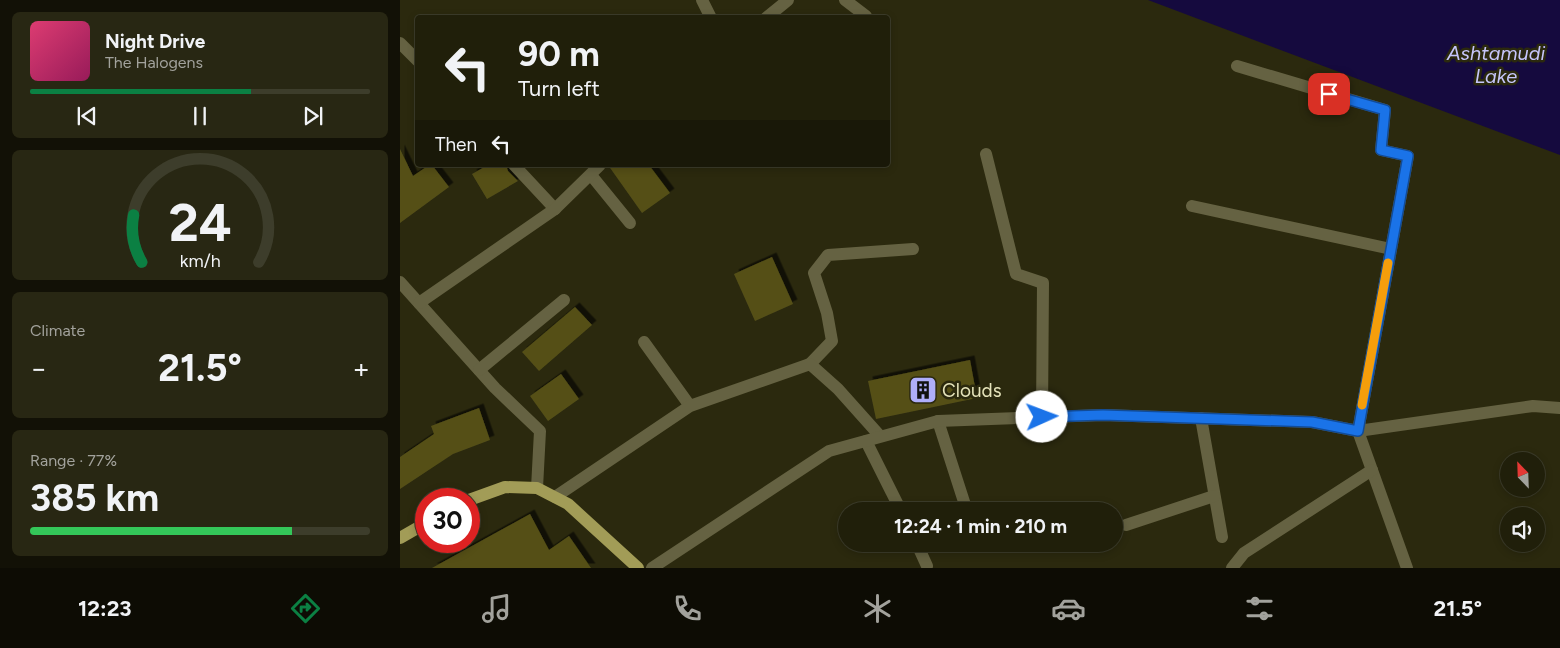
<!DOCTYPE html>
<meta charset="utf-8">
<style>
:root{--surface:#201f0a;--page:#282713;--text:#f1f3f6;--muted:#a2a29c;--line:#3d3d2b;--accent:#0b8043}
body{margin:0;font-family:Figtree,sans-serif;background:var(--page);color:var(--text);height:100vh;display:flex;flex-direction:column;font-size:19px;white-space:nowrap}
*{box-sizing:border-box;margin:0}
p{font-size:16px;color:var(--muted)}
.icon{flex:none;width:28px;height:28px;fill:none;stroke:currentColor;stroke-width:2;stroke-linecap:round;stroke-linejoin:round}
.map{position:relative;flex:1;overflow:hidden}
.sheet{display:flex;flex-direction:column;gap:12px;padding:12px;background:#121106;width:400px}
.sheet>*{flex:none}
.hud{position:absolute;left:15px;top:15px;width:475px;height:152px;border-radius:5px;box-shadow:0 2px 8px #0003,0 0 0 1px var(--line);background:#201f0a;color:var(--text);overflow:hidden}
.needle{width:32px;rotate:337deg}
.controls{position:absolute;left:1100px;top:452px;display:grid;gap:10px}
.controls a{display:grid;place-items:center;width:45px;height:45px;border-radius:50%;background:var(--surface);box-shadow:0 2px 8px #0003,0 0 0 1px var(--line);font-size:25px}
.speed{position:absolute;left:15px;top:488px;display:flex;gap:10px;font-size:25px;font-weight:700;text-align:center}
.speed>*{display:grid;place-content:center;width:65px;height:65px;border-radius:50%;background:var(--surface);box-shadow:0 2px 8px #0003,0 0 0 1px var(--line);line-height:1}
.speed .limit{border:8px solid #d22;background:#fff;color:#111}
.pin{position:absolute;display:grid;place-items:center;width:42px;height:42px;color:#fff;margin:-21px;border-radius:10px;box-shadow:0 2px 8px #0006}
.me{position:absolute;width:55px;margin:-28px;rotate:88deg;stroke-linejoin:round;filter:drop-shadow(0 0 4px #0008)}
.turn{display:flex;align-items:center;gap:18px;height:105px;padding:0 20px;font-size:22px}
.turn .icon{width:65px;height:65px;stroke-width:2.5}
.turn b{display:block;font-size:35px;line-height:42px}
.then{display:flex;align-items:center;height:48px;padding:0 20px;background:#0003;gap:10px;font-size:19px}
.big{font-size:38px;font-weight:700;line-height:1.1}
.sheet .card{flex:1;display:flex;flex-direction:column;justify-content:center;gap:8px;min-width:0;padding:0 18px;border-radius:8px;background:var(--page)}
.sheet .dial{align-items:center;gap:0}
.dial svg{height:130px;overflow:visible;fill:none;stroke:var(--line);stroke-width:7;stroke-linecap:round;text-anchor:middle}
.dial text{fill:var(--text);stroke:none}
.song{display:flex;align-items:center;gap:15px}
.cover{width:60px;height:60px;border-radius:8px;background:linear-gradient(135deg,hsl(340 70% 55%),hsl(330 70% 35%))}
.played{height:5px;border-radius:2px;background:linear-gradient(90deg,var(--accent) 65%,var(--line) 65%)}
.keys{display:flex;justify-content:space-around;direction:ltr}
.heat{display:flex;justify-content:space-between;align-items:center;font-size:28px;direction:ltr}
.charge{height:8px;border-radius:4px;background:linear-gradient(90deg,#34c759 77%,var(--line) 0)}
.trip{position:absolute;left:438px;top:502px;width:285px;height:50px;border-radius:25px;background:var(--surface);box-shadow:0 2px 8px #0003,0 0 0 1px var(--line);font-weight:700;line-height:50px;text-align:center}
.dock{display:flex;height:80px;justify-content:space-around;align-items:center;background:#0d0c04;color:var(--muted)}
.dock .icon{width:35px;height:35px}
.dock .active{color:var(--accent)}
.dock b{font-size:22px;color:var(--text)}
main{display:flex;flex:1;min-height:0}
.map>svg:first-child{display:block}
.water{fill:#150a3e}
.building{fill:#544f19;filter:url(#shadow)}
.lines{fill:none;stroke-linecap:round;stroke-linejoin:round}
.minor{stroke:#656242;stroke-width:12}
.major{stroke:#a29c57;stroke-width:12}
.route-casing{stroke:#114b97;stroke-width:12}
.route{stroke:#1a73e8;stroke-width:9}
.slow{stroke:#f59e0b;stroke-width:9}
.labels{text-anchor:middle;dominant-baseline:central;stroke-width:5;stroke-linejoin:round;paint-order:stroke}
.poi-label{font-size:19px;fill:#e5e3ba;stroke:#2b290e;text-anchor:start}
.water-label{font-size:20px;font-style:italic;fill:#c6c6fb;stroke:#2b290e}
</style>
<main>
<section class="sheet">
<div class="card">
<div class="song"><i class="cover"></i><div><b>Night Drive</b><p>The Halogens</p></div></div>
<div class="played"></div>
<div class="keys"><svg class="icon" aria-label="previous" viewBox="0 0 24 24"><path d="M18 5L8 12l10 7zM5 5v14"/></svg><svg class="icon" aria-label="pause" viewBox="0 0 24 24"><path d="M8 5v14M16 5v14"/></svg><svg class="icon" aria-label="next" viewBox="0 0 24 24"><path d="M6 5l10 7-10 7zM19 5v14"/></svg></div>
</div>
<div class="card dial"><svg viewBox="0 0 100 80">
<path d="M14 69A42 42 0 1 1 86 69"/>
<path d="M14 69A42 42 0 0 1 9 40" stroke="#0b8043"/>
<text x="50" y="56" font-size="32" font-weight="700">24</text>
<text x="50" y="72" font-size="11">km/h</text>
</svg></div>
<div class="card"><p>Climate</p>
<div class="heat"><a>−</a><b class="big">21.5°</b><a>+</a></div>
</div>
<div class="card"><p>Range · 77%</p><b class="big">385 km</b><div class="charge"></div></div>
</section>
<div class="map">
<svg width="1160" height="568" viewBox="0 0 1160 568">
<defs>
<filter id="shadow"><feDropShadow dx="4.5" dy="-4.5" stdDeviation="0" flood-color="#0009"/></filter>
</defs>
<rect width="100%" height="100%" fill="#2b290e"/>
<path class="water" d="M748 0H1160V155Z"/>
<g class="building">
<path d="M0 149 13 176 29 165H32L49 187 0 223Z"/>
<path d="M88 165H106L108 171 118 181 87 199 72 174Z"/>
<path d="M208 165H249L270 193 242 213Z"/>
<path d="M372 257 393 304 355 321 334 274Z"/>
<path d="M175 307 192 325 139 371 122 352Z"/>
<path d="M570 360 577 398 476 419 468 381Z"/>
<path d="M161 374 179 399 148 421 130 396Z"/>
<path d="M79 408 90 440 53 454 0 489V457L34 434 31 426Z"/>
<path d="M130 514 149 550 169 536 191 568H32Z"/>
</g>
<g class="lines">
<g class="minor">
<path d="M302 0 311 18"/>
<path d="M445 0 466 16"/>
<path d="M366 18 388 0"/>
<path d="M0 43 18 61"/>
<path d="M837 66 985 110 981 150 1008 156 958 431 1133 406 1160 408"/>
<path d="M586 154 616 274 643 283 642 417"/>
<path d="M114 165 155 209"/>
<path d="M191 175 230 223"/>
<path d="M792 206 991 249"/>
<path d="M0 282 95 388 140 431 137 488"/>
<path d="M19 303 155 209 200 165"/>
<path d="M244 342 290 406"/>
<path d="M410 364 432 341 427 313 414 273 428 255 513 249"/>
<path d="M79 370 164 300"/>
<path d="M801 418 822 537"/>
<path d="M538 421 567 511"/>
<path d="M466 441 501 511"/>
<path d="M155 497 290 406 410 364 438 389 480 436"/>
<path d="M726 525 814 496"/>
<path d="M517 544 527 566"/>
<path d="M252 568 429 451 538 421 703 415 912 422 958 431 1007 568"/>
<path d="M832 568 844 553 972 470"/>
</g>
<g class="major">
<path d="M69 500 105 487 137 488 168 504 238 568"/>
<path d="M0 538 26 523"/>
</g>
</g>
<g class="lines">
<defs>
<path id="route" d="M642 417 703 415 912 422 958 431 1008 156 981 150 985 110 929 94"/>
</defs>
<use href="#route" class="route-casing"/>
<use href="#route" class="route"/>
<path class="slow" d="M962 405 988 263"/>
</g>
<defs>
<symbol id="building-square" viewBox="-11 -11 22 22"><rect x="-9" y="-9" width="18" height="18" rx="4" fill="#afaefa" stroke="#2b290e"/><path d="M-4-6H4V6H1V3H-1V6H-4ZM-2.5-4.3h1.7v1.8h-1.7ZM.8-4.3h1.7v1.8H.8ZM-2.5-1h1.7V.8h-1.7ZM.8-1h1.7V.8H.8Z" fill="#111"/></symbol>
</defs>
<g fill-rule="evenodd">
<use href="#building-square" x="507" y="374" width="32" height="32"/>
</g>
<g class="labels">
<g class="poi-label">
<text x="542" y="390">Clouds</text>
</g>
<g class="water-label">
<text x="1096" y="53">Ashtamudi<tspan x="1096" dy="23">Lake</tspan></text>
</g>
</g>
</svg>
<div class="controls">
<a><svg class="needle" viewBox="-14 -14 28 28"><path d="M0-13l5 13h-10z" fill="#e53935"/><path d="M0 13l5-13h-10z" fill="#a2a29c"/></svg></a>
<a><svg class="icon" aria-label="sound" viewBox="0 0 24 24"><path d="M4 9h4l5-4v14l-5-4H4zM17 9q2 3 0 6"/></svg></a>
</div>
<div class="speed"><div class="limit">30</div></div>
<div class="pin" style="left:929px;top:94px;background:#d93025"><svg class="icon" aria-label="arrive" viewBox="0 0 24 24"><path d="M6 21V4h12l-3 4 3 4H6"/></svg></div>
<svg class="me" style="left:642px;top:417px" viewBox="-20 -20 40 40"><circle r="19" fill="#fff"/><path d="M0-13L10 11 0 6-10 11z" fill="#1a73e8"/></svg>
<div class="trip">12:24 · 1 min · 210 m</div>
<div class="hud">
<div class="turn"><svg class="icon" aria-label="left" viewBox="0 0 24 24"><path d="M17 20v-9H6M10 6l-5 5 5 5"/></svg><div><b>90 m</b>Turn left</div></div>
<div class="then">Then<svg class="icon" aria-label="left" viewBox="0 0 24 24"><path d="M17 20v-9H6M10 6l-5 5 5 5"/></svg></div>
</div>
</div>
</main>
<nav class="dock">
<b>12:23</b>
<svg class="icon active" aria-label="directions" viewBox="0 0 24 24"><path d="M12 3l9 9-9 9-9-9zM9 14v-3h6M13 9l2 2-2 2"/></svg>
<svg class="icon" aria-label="music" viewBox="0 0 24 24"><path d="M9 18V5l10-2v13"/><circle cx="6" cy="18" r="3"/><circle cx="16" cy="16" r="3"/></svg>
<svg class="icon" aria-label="phone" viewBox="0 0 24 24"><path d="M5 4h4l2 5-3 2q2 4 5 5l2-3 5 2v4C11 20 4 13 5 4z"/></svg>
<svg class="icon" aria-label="climate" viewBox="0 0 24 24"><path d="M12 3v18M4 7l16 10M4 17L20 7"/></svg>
<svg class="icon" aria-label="car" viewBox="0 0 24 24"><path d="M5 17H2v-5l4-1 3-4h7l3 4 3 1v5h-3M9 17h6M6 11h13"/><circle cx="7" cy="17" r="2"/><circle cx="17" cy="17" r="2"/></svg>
<svg class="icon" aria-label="filters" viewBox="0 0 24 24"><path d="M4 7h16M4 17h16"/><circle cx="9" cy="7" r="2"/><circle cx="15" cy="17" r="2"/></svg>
<b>21.5°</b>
</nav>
